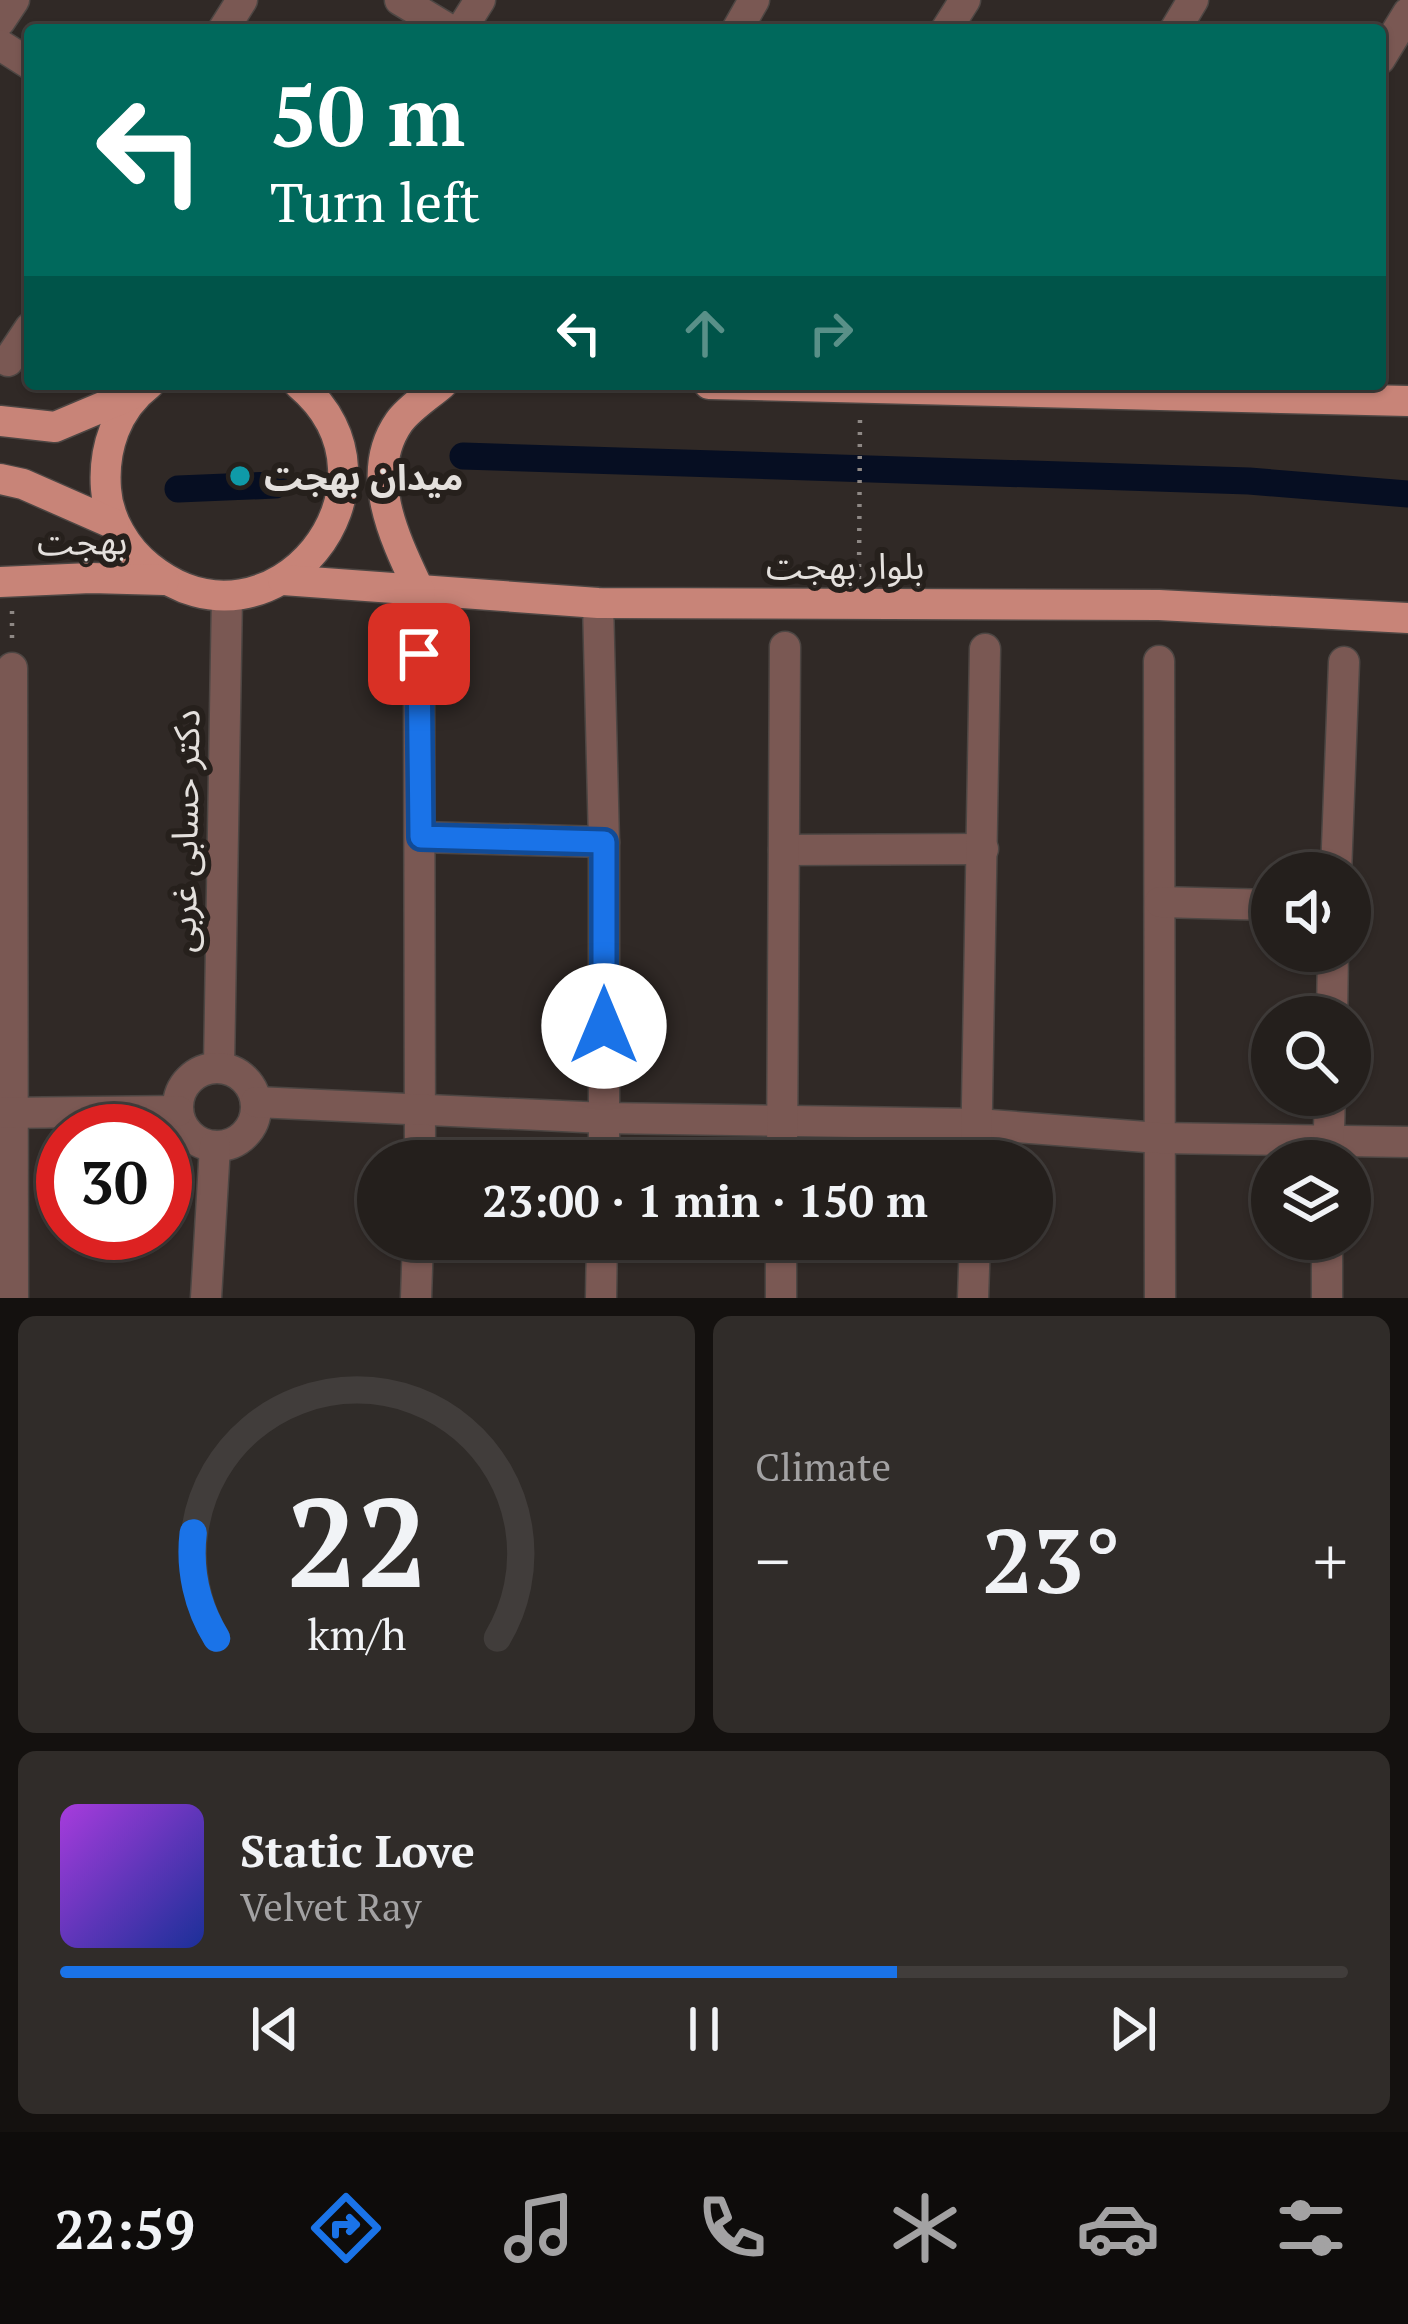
<!DOCTYPE html>
<meta charset="utf-8">
<style>
:root{--surface:#241f1c;--page:#302c29;--text:#f1f3f6;--muted:#a3a2a3;--line:#413d3b;--accent:#1a73e8}
body{margin:0;font-family:"PT Serif","Noto Sans Arabic",serif;background:var(--page);color:var(--text);height:100vh;display:flex;flex-direction:column;font-size:45px;white-space:nowrap}
*{box-sizing:border-box;margin:0}
p{font-size:39px;color:var(--muted)}
.icon{flex:none;width:66px;height:66px;fill:none;stroke:currentColor;stroke-width:2;stroke-linecap:round;stroke-linejoin:round}
.map{position:relative;height:1298px;overflow:hidden}
.side{display:flex;flex-direction:column;gap:18px;padding:18px;background:#14110f;flex:1}
.side>*{flex:none}
.hud{position:absolute;left:24px;top:24px;width:1362px;height:366px;border-radius:12px;box-shadow:0 3px 9px #0004,0 0 0 3px var(--line);background:#00695c;color:#fff;overflow:hidden}
.buttons{position:absolute;left:1251px;top:852px;display:grid;gap:24px}
.buttons a{display:grid;place-items:center;width:120px;height:120px;border-radius:50%;background:var(--surface);box-shadow:0 3px 9px #0004,0 0 0 3px var(--line);font-size:60px}
.speed{position:absolute;left:36px;top:1104px;display:flex;gap:24px;font-size:60px;font-weight:700;text-align:center}
.speed>*{display:grid;place-content:center;width:156px;height:156px;border-radius:50%;background:var(--surface);box-shadow:0 3px 9px #0004,0 0 0 3px var(--line);line-height:1}
.speed .limit{border:18px solid #d22;background:#fff;color:#111}
.pin{position:absolute;display:grid;place-items:center;width:102px;height:102px;color:#fff;margin:-51px;border-radius:24px;box-shadow:0 6px 18px #0006}
.me{position:absolute;width:132px;margin:-66px;rotate:0deg;stroke-linejoin:round;filter:drop-shadow(0 0 9px #0008)}
.turn{display:flex;align-items:center;gap:42px;height:252px;padding:0 48px;font-size:54px}
.turn .icon{width:156px;height:156px;stroke-width:2.5}
.turn b{display:block;font-size:84px;line-height:102px}
.lanes{display:flex;align-items:center;height:114px;padding:0 48px;background:#0003;justify-content:center;gap:60px;direction:ltr}
.lanes .off{opacity:.35}
.big{font-size:90px;font-weight:800;line-height:1.1}
.side .widget{flex:1;display:flex;flex-direction:column;justify-content:center;gap:18px;min-width:0;padding:0 42px;border-radius:18px;background:var(--page)}
.side .dial{align-items:center;gap:0}
.dial svg{height:312px;overflow:visible;fill:none;stroke:var(--line);stroke-width:7;stroke-linecap:round;text-anchor:middle}
.dial text{fill:var(--text);stroke:none}
.song{display:flex;align-items:center;gap:36px}
.cover{width:144px;height:144px;border-radius:18px;background:linear-gradient(135deg,hsl(280 70% 55%),hsl(230 70% 35%))}
.played{height:12px;border-radius:6px;background:linear-gradient(90deg,var(--accent) 65%,var(--line) 65%)}
.keys{display:flex;justify-content:space-around;direction:ltr}
.heat{display:flex;justify-content:space-between;align-items:center;font-size:66px;direction:ltr}
.side .tiles{flex:1;display:grid;gap:18px;grid-template-columns:1fr 1fr}
.widget:last-child{grid-column:span 2}
.trip{position:absolute;left:357px;top:1140px;width:696px;height:120px;border-radius:60px;background:var(--surface);box-shadow:0 3px 9px #0004,0 0 0 3px var(--line);font-weight:800;line-height:120px;text-align:center}
.menu{display:flex;height:192px;justify-content:space-around;align-items:center;background:#0e0c0b;color:var(--muted)}
.menu .icon{width:84px;height:84px}
.menu .active{color:var(--accent)}
.menu b{font-size:54px;color:var(--text)}
.map>svg:first-child{display:block}
.lines{fill:none;stroke-linecap:round;stroke-linejoin:round}
.canal{stroke:#060e22;stroke-width:27}
.minor-casing{stroke:#4d4643;stroke-width:33}
.major-casing{stroke:#4d4643;stroke-width:33}
.path{stroke:#8e8885;stroke-width:4.5;stroke-dasharray:3 9;stroke-linecap:butt}
.minor{stroke:#7a5853;stroke-width:30}
.major{stroke:#c88478;stroke-width:30}
.route-casing{stroke:#114b97;stroke-width:30}
.route{stroke:#1a73e8;stroke-width:21}
.culture-dot{fill:#0f9aa8;stroke:#26201c;stroke-width:4.5}
.labels{text-anchor:middle;dominant-baseline:central;stroke-width:12;stroke-linejoin:round;paint-order:stroke}
.poi-label{font-size:36px;font-weight:bold;fill:#e4e0dd;stroke:#26201c;text-anchor:start}
.street-label{font-size:36px;fill:#e4e0dd;stroke:#26201c}
</style>
<div class="map">
<svg width="1408" height="1298" viewBox="0 0 1408 1298">
<rect width="100%" height="100%" fill="#302926"/>
<g class="lines">
<g class="canal">
<path d="M463 456 1249 481 1408 494"/>
<path d="M178 489 275 485"/>
</g>
<defs>
<g id="minor">
<path d="M400 0 450 30"/>
<path d="M0 21 14 0"/>
<path d="M223 30 242 0"/>
<path d="M461 30 480 0"/>
<path d="M737 30 754 0"/>
<path d="M946 30 965 0"/>
<path d="M1175 30 1193 0"/>
<path d="M0 45 30 64"/>
<path d="M1380 59 1408 13"/>
<path d="M8 361 30 328"/>
<path d="M598 603 604 842V1161"/>
<path d="M419 654 420 1161"/>
<path d="M1159 661 1160 1298"/>
<path d="M12 668 13 1298"/>
<path d="M421 837 604 842"/>
<path d="M784 850 983 849"/>
<path d="M1336 873 1344 662"/>
<path d="M1160 902 1272 905"/>
<path d="M1332 1017 1333 951"/>
<path d="M219 1067 227 596"/>
<circle cx="217" cy="1107" r="39"/>
<path d="M256 1102 605 1118 977 1124 1159 1138 1408 1142"/>
<path d="M0 1113 178 1111"/>
<path d="M782 1161 785 647"/>
<path d="M976 1161 985 649"/>
<path d="M1328 1161 1330 1095"/>
<path d="M206 1298 215 1146"/>
<path d="M416 1298 418 1239"/>
<path d="M601 1298 602 1239"/>
<path d="M781 1298V1239"/>
<path d="M973 1298 975 1239"/>
<path d="M1327 1298V1239"/>
</g>
<g id="major">
<path d="M149 384C116 409 103 449 106 489 108 519 126 549 149 567 272 666 418 484 299 384"/>
<path d="M709 384 1408 401"/>
<path d="M0 421 55 427 138 392"/>
<path d="M0 479 23 484 114 524"/>
<path d="M283 580 598 603 1159 605 1408 618"/>
<path d="M0 582 91 578 164 580"/>
<path d="M420 592C396 541 362 475 399 422 409 408 428 396 442 384"/>
</g>
</defs>
<use href="#minor" class="minor-casing"/>
<use href="#major" class="major-casing"/>
<g class="path">
<path d="M859 579 860 416"/>
<path d="M12 638V608"/>
</g>
<use href="#minor" class="minor"/>
<use href="#major" class="major"/>
</g>
<g class="lines">
<defs>
<path id="route" d="M419 654 421 837 604 842V1026"/>
</defs>
<use href="#route" class="route-casing"/>
<use href="#route" class="route"/>
</g>
<circle class="culture-dot" cx="240" cy="476" r="12"/>
<g class="labels">
<g class="poi-label">
<text x="264" y="476">میدان بهجت</text>
</g>
<g class="street-label">
<text transform="translate(82 541) rotate(-1)">بهجت</text>
<text x="845" y="565">بلوار بهجت</text>
<text transform="translate(184 831) rotate(-89)">دکتر حسابی غربی</text>
</g>
</g>
</svg>
<div class="buttons">
<a><svg class="icon" aria-label="sound" viewBox="0 0 24 24"><path d="M4 9h4l5-4v14l-5-4H4zM17 9q2 3 0 6"/></svg></a>
<a><svg class="icon" aria-label="search" viewBox="0 0 24 24"><circle cx="10" cy="10" r="6"/><path d="M15 15l6 6"/></svg></a>
<a><svg class="icon" aria-label="layers" viewBox="0 0 24 24"><path d="M12 4l9 5-9 5-9-5zM3 14l9 5 9-5"/></svg></a>
</div>
<div class="speed"><div class="limit">30</div></div>
<div class="pin" style="left:419px;top:654px;background:#d93025"><svg class="icon" aria-label="arrive" viewBox="0 0 24 24"><path d="M6 21V4h12l-3 4 3 4H6"/></svg></div>
<svg class="me" style="left:604px;top:1026px" viewBox="-20 -20 40 40"><circle r="19" fill="#fff"/><path d="M0-13L10 11 0 6-10 11z" fill="#1a73e8"/></svg>
<div class="trip">23:00 · 1 min · 150 m</div>
<div class="hud">
<div class="turn"><svg class="icon" aria-label="left" viewBox="0 0 24 24"><path d="M17 20v-9H6M10 6l-5 5 5 5"/></svg><div><b>50 m</b>Turn left</div></div>
<div class="lanes"><svg class="icon" aria-label="left" viewBox="0 0 24 24"><path d="M17 20v-9H6M10 6l-5 5 5 5"/></svg><svg class="icon off" aria-label="ahead" viewBox="0 0 24 24"><path d="M12 20V5M6 11l6-6 6 6"/></svg><svg class="icon off" aria-label="right" viewBox="0 0 24 24"><path d="M7 20v-9h11M14 6l5 5-5 5"/></svg></div>
</div>
</div>
<section class="side">
<div class="tiles">
<div class="widget dial"><svg viewBox="0 0 100 80">
<path d="M14 69A42 42 0 1 1 86 69"/>
<path d="M14 69A42 42 0 0 1 8 42" stroke="#1a73e8"/>
<text x="50" y="56" font-size="32" font-weight="700">22</text>
<text x="50" y="72" font-size="11">km/h</text>
</svg></div>
<div class="widget"><p>Climate</p>
<div class="heat"><a>−</a><b class="big">23°</b><a>+</a></div>
</div>
<div class="widget">
<div class="song"><i class="cover"></i><div><b>Static Love</b><p>Velvet Ray</p></div></div>
<div class="played"></div>
<div class="keys"><svg class="icon" aria-label="previous" viewBox="0 0 24 24"><path d="M18 5L8 12l10 7zM5 5v14"/></svg><svg class="icon" aria-label="pause" viewBox="0 0 24 24"><path d="M8 5v14M16 5v14"/></svg><svg class="icon" aria-label="next" viewBox="0 0 24 24"><path d="M6 5l10 7-10 7zM19 5v14"/></svg></div>
</div>
</div>
</section>
<nav class="menu">
<b>22:59</b>
<svg class="icon active" aria-label="directions" viewBox="0 0 24 24"><path d="M12 3l9 9-9 9-9-9zM9 14v-3h6M13 9l2 2-2 2"/></svg>
<svg class="icon" aria-label="music" viewBox="0 0 24 24"><path d="M9 18V5l10-2v13"/><circle cx="6" cy="18" r="3"/><circle cx="16" cy="16" r="3"/></svg>
<svg class="icon" aria-label="phone" viewBox="0 0 24 24"><path d="M5 4h4l2 5-3 2q2 4 5 5l2-3 5 2v4C11 20 4 13 5 4z"/></svg>
<svg class="icon" aria-label="climate" viewBox="0 0 24 24"><path d="M12 3v18M4 7l16 10M4 17L20 7"/></svg>
<svg class="icon" aria-label="car" viewBox="0 0 24 24"><path d="M5 17H2v-5l4-1 3-4h7l3 4 3 1v5h-3M9 17h6M6 11h13"/><circle cx="7" cy="17" r="2"/><circle cx="17" cy="17" r="2"/></svg>
<svg class="icon" aria-label="filters" viewBox="0 0 24 24"><path d="M4 7h16M4 17h16"/><circle cx="9" cy="7" r="2"/><circle cx="15" cy="17" r="2"/></svg>
</nav>
